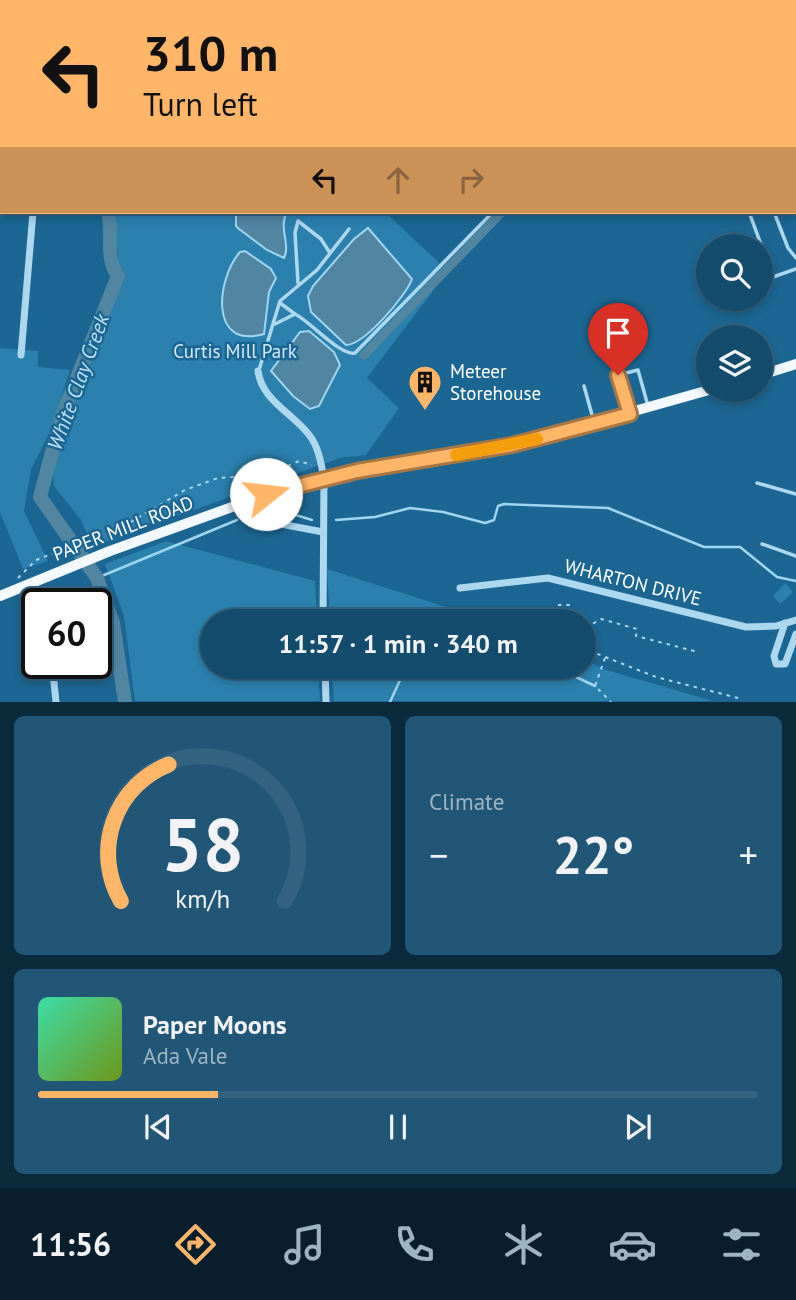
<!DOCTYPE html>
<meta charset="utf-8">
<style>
:root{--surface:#144c6e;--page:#215676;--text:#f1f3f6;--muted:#9db4c2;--line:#336381;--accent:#ffb669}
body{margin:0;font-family:"PT Sans",sans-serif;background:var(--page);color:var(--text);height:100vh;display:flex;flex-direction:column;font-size:26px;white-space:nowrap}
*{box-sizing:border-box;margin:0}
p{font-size:23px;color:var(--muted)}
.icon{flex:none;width:38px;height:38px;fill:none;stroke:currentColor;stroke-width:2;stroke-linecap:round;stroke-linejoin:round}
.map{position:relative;height:702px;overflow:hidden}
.drawer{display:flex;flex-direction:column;gap:14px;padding:14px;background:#0b2a3c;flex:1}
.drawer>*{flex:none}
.guide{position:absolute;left:0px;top:0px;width:796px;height:214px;box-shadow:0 4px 10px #0003,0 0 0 2px var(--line);background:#ffb669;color:#111;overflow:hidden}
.tools{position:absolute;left:696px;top:234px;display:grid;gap:14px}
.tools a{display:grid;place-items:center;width:77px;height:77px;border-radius:50%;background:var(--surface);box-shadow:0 4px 10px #0003,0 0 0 2px var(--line);font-size:35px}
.speed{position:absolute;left:21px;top:588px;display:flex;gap:14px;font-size:35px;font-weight:700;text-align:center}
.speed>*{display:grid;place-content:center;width:91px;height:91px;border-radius:50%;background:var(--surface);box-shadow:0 4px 10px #0003,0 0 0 2px var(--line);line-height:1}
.speed .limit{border:4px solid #111;border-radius:10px;background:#fff;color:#111}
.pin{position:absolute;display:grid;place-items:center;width:60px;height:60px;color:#fff;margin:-72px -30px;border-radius:50% 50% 50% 0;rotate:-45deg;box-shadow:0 0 7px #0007}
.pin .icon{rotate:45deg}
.me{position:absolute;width:77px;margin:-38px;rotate:74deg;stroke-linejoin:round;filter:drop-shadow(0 0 5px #0008)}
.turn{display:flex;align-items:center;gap:24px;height:147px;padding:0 28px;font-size:32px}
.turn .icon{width:91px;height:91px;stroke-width:2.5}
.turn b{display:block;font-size:49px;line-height:60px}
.lanes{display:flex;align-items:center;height:66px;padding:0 28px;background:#0003;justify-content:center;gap:35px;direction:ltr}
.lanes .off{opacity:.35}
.big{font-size:52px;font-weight:700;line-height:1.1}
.drawer .tile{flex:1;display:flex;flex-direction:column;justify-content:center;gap:10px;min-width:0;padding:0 24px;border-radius:10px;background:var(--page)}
.drawer .dial{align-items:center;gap:0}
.dial svg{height:182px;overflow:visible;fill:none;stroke:var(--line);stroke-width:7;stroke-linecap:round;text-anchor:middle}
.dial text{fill:var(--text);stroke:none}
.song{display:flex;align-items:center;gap:21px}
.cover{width:84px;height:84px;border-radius:10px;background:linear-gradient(135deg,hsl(160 70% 55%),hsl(80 70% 35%))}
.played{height:7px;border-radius:4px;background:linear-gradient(90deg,var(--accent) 25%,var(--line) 25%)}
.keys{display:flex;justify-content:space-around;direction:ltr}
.heat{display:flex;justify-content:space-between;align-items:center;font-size:38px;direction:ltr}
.drawer .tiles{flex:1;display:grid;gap:14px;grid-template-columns:1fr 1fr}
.tile:last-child{grid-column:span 2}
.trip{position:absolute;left:200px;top:609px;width:396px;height:70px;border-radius:35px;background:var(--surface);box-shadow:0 4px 10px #0003,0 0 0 2px var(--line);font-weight:700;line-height:70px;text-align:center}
.tabs{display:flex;height:112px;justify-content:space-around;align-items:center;background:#081e2c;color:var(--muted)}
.tabs .icon{width:49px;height:49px}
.tabs .current{color:var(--accent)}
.tabs b{font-size:32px;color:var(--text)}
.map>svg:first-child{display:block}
.green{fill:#2b80ae}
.water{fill:#5186a3;stroke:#9ed5f1;stroke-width:2}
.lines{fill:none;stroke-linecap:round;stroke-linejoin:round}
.stream{stroke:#9ed5f1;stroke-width:2.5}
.canal{stroke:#5186a3;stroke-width:9}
.river{stroke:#5186a3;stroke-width:14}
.path{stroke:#abd7ef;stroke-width:2;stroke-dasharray:3.5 5;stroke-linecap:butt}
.lane{stroke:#abd7ef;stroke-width:3.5}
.street{stroke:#abd7ef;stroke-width:7}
.primary{stroke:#f3faff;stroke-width:10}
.route-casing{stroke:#a67644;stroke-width:18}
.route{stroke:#ffb669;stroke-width:12}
.slow{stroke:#f59e0b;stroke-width:12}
.labels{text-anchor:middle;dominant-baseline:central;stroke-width:5;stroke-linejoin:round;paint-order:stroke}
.park-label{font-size:19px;fill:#d2ecfa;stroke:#1b6692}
.poi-label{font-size:19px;fill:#fff;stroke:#1b6692;text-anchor:start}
.street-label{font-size:19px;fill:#fff;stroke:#1b6692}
.water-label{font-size:21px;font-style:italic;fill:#bbe2f6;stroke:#1b6692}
</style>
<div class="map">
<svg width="796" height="702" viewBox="0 0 796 702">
<rect width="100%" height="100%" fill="#1b6692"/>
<g class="green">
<path d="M114 212H385L448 271 367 378 399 408 366 455 340 458 171 518 170 514 93 548 81 520 54 486 51 450 106 307 118 255Z"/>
<path d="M0 348 38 351V367L70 370 49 434 31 469 24 511 48 561 23 569 0 512Z"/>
<path d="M166 541 315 581 317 621H212V667H318L320 701H135L124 616 105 564Z"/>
<path d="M327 569 490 621H330Z"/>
<path d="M785 583 793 592 780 604 773 596Z"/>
<path d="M583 659 603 669 713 701H334L332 667H583Z"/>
</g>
<g class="water">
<path d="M236 212H287C278 228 291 244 284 258L267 250 239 229 236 226Z"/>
<path d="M368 228 412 279C406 296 364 345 346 345L311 312 308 296 313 286 354 239Z"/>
<path d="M245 251 271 269 276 278 269 292 264 334C208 350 217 278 240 252Z"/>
<path d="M309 331 334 352 340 365 319 406 310 409 293 396 271 371 300 332Z"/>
</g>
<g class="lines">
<g class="stream">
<path d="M286 512 312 520"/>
<path d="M336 520 375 517 410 508 443 512 485 523 494 520 498 506 504 504 608 508 704 547H740L777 577 796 581"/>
<path d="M97 578 237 520"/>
<path d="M555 667 595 686"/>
<path d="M390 702 406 667"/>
</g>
<g class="canal">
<path d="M712 2 714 0"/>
<path d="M364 355 502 212"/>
</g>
<g class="river">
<path d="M278 2 280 0"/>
<path d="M108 212C114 234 104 257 118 276L62 415 40 497 97 578 113 623 125 702"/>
</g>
<g class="path">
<path d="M36 2 38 0"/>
<path d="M0 54 2 51"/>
<path d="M18 578 36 560 124 526 185 490 218 478 267 475 299 461 312 465"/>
<path d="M555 621 557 605H571"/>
<path d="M583 645 590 651 656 677 742 699"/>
<path d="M589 649 594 623 601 619 637 629 636 636 698 652"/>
<path d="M605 658 595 686 611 702"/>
</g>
<g class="lane">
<path d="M701 2 702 0"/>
<path d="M794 181H796"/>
<path d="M749 212 773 277 796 269"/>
<path d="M774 212 788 248 796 258"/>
<path d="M298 283 295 233 298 221 321 239 330 253"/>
<path d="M295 314C311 322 340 356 355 353L493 212"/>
<path d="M275 324 295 314 280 303"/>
<path d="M259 370 280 301 317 270 349 229"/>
<path d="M584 386 594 422"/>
<path d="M628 409 618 375 638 370 648 406"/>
<path d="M757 483 796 494"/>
<path d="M762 544 796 556"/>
<path d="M96 630 97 632"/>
</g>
<g class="street">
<path d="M203 2 207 0"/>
<path d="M0 8H2"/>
<path d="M21 355 33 212"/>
<path d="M258 371C262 401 293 413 310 436 319 448 321 464 324 478L323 621"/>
<path d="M254 519 323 532"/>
<path d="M24 585 37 614"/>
<path d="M460 588 548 578 746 627 776 626 796 620"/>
<path d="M785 623 774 656 776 664H785L796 634"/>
<path d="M52 663 56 702"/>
<path d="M325 667 326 702"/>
</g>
<g class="primary">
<path d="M761 375 796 364"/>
<path d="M0 596 110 551 282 489 357 471 528 441 709 390"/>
</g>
</g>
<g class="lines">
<defs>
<path id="route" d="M266 494 357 471 512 445 630 414 618 375"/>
</defs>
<use href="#route" class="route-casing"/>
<use href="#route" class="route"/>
<path class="slow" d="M456 455 537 439"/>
</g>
<defs>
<symbol id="building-pin" viewBox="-11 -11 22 30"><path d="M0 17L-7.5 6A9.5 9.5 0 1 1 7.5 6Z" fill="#ffb669" stroke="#1b6692"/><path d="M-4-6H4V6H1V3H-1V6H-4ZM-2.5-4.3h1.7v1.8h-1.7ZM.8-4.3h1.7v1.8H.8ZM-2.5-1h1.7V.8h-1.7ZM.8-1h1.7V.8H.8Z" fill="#111"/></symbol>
</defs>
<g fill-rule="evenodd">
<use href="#building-pin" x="406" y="363" width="38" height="52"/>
</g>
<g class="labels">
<g class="park-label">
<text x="235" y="351">Curtis Mill Park</text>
</g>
<g class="poi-label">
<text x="450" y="371">Meteer<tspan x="450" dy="22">Storehouse</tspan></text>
</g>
<g class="street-label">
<text transform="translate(123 528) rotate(-21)">PAPER MILL ROAD</text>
<text transform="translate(633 582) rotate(14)">WHARTON DRIVE</text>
</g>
<g class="water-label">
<text transform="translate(78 382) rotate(-70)">White Clay Creek</text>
</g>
</g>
</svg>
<div class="tools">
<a><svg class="icon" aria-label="search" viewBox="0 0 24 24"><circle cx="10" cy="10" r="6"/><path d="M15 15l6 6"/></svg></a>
<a><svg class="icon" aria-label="layers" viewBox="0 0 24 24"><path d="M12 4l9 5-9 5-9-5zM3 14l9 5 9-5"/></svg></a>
</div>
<div class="speed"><div class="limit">60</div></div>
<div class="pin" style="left:618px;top:375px;background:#d93025"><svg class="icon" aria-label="arrive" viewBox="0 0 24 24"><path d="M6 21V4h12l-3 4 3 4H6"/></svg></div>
<svg class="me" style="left:266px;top:494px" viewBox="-20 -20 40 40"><circle r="19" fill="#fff"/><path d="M0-13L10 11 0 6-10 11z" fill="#ffb669"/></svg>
<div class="trip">11:57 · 1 min · 340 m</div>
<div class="guide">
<div class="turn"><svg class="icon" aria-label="left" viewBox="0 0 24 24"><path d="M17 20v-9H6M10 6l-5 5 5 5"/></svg><div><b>310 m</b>Turn left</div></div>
<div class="lanes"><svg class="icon" aria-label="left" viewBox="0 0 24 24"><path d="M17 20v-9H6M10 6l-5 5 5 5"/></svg><svg class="icon off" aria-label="ahead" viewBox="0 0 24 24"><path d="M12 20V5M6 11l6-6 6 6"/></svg><svg class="icon off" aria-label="right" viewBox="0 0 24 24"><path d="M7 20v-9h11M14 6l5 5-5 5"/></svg></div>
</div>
</div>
<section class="drawer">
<div class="tiles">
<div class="tile dial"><svg viewBox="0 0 100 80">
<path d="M14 69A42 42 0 1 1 86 69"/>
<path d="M14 69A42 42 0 0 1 35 9" stroke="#ffb669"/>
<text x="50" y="56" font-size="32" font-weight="700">58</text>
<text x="50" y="72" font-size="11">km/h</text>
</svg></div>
<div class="tile"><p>Climate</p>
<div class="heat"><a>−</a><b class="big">22°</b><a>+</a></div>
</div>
<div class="tile">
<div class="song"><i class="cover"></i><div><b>Paper Moons</b><p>Ada Vale</p></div></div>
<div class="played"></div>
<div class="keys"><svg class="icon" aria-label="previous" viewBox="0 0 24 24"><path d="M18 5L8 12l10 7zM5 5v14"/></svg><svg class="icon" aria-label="pause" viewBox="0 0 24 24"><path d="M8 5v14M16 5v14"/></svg><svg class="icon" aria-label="next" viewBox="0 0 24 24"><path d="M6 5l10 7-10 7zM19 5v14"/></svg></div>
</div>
</div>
</section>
<nav class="tabs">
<b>11:56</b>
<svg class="icon current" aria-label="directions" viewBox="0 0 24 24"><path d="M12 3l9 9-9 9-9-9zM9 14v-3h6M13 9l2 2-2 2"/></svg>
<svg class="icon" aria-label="music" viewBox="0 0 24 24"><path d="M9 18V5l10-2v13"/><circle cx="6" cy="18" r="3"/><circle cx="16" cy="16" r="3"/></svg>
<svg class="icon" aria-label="phone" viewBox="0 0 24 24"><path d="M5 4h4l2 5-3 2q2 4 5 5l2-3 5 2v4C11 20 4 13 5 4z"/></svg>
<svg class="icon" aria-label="climate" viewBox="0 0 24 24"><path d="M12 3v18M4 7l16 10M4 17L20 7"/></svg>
<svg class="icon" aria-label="car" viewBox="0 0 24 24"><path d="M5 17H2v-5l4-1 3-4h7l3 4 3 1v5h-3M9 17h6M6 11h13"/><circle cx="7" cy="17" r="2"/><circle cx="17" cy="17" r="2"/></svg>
<svg class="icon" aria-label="filters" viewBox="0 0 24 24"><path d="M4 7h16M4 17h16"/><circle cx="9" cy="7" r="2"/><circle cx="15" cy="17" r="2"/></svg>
</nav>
